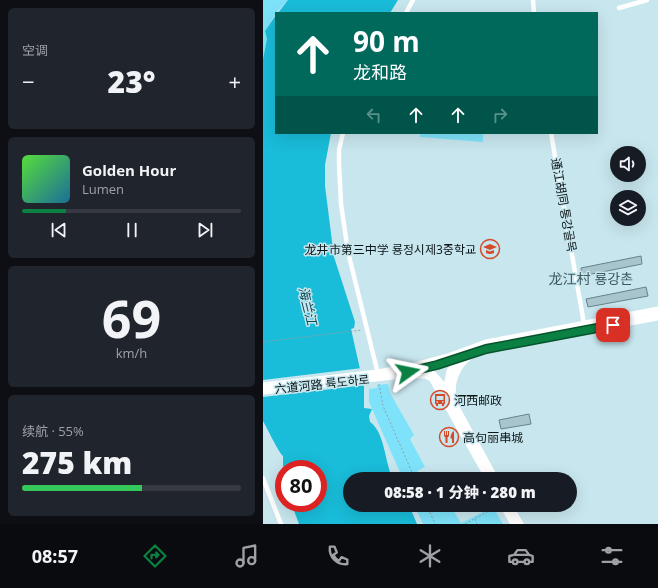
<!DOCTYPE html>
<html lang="zh">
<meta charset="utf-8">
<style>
:root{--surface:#171b24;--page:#20242c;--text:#f1f3f6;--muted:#9ea1a6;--line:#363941;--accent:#0b8043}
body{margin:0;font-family:"Open Sans","Noto Sans SC","Noto Sans KR",sans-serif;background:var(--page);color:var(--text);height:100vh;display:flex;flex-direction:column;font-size:15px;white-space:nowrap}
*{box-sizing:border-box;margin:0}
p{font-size:13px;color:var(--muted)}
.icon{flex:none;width:22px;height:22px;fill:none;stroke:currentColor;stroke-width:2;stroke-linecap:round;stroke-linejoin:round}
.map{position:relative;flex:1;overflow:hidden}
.side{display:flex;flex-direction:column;gap:8px;padding:8px;background:#0d0f14;width:263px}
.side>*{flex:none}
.hud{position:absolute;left:12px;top:12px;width:323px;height:122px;border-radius:0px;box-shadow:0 4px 16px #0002;background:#00695c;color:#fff;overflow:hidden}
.buttons{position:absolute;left:347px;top:146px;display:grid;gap:8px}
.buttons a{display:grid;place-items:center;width:36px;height:36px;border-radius:50%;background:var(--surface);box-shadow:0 4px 16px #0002;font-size:20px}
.speed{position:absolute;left:12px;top:460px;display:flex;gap:8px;font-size:20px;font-weight:700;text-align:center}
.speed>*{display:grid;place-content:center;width:52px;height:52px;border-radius:50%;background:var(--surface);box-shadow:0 4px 16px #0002;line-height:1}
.speed .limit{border:6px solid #d22;background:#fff;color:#111}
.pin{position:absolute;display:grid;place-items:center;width:34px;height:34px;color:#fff;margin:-17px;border-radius:8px;box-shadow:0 2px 6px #0006}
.me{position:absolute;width:44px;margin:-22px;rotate:78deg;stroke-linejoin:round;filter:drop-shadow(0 0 3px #0008)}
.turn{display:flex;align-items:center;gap:14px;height:84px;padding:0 12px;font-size:18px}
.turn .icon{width:52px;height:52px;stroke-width:2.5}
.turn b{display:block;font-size:28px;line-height:34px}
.lanes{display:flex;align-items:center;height:38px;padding:0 12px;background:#0003;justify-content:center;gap:20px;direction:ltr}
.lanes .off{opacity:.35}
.big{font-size:30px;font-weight:800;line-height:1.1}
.side .tile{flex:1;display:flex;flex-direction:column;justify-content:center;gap:6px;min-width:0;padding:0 14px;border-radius:6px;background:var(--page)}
.side .dial{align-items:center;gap:0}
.dial b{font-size:52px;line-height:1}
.song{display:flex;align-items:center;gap:12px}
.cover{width:48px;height:48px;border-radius:6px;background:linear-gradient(135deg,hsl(110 70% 55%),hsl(200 70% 35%))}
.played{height:4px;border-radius:2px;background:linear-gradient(90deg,var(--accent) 20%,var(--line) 20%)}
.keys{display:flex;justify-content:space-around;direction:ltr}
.heat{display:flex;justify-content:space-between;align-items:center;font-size:22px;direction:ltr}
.charge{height:6px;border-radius:3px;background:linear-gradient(90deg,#34c759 55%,var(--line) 0)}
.trip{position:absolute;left:80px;top:472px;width:234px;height:40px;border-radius:20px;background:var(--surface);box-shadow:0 4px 16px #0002;font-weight:800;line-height:40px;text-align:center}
.tab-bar{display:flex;height:64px;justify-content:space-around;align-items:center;background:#090b0e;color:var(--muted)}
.tab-bar .icon{width:28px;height:28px}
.tab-bar .current{color:var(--accent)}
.tab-bar b{font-size:18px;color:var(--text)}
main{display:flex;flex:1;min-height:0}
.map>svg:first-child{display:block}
.green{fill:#7ee3fa}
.water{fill:#19bcd9}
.pier{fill:#c8e6ee}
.building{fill:#a8c5cd;stroke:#67838a}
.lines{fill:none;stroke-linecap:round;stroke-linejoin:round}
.path{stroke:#8aa2a8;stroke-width:1;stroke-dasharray:2 2;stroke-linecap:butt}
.minor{stroke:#fff;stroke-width:4.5}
.trunk{stroke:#fff;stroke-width:7}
.route-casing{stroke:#07532c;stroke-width:10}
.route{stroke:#0b8043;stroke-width:7}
.labels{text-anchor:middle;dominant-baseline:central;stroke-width:3;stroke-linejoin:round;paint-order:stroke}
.street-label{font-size:12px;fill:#0a1518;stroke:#c8e6ee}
.poi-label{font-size:12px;fill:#0a1518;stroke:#c8e6ee;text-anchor:start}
.water-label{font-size:13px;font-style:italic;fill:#084855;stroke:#c8e6ee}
.quarter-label{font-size:14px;fill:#3e585f;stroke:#c8e6ee}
</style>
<main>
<section class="side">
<div class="tile"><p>空调</p>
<div class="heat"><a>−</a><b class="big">23°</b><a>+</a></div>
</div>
<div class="tile">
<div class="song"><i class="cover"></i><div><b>Golden Hour</b><p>Lumen</p></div></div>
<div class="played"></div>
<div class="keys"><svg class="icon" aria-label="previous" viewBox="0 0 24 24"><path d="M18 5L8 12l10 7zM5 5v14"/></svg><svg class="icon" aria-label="pause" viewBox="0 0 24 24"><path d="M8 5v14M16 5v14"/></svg><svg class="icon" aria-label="next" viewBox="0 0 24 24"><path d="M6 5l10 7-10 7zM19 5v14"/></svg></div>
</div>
<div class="tile dial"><b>69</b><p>km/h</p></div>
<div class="tile"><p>续航 · 55%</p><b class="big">275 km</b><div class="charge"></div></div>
</section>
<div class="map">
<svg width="395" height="524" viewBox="0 0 395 524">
<rect width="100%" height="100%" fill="#c8e6ee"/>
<g class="green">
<path d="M0 0H25L13 13 2 31 4 39 0 59Z"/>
<path d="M157 133H220V142L157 137Z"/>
<path d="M125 384 127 393 151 435 147 439 162 467 154 471 157 479H140L106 402V389L114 388V385Z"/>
<path d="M151 505H187L198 523 230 507 240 524H160Z"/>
</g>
<g class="water">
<path d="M25 0H135L127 13H15Z"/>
<path d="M13 15V133H68L62 165V186L71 257 92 322 91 328 88 329 101 387V408L109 409 106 416 107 422C122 432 122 464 130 479H87V505H146L154 524H36L30 508 26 503H55V469H22L20 466V456C16 453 4 428 0 421V59L4 39 2 31Z"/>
</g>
<path class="pier" d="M99 368 103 385 0 397V380Z"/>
<g class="building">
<path d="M378 256 379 264 319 276 318 268Z"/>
<path d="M383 287 385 296 325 307 323 299Z"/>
<path d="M266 414 268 424 238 429 236 420Z"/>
</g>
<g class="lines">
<g class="path">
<path d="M0 342 99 330"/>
<path d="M116 384 120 406 152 479"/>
<path d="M164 505 172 524"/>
<path d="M212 519 214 524"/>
<path d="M202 524 235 506"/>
</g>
<g class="minor">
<path d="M270 0 271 13"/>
<path d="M356 8 384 0"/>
<path d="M143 13 150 0"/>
<path d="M80 133 76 150V163L78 204 85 252 115 374"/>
<path d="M288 133 321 324"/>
<path d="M0 478 18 524"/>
</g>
<g class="trunk">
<path d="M195 358 223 349 395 317"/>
<path d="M155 367 167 371 183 389 232 479"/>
<path d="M144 375H163L169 378 226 479"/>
<path d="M0 386 115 373 152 366 185 357 223 343 395 310"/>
<path d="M0 391 139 375 150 371"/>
<path d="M183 392 187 371 198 356"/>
<path d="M190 399C187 383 193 366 207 356"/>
<path d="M240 505 251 524"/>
<path d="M246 505 257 524"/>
</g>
</g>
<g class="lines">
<defs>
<path id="route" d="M145 372 174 365 223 349 350 325"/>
</defs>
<use href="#route" class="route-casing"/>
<use href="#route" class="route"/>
</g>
<defs>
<symbol id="school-ring" viewBox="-11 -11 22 22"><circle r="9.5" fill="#c8e6ee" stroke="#d54b2a" stroke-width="1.5"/><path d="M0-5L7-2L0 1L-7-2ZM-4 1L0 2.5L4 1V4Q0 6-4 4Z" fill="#d54b2a"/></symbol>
<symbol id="bus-ring" viewBox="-11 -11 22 22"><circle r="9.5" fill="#c8e6ee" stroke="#d54b2a" stroke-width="1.5"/><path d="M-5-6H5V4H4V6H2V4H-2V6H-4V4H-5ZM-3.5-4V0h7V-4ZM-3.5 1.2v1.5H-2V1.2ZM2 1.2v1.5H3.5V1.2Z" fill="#d54b2a"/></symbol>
<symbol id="restaurant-ring" viewBox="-11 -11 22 22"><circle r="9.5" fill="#c8e6ee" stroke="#d54b2a" stroke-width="1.5"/><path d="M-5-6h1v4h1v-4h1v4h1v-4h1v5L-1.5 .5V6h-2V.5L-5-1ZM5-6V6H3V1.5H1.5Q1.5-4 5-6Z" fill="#d54b2a"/></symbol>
</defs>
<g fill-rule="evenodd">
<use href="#school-ring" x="216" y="238" width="22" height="22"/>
<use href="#bus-ring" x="166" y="389" width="22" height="22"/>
<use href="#restaurant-ring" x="175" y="426" width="22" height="22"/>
</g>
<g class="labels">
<g class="street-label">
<text transform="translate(301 205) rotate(80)">通江胡同 통강골목</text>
<text transform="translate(59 384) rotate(-6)">六道河路 륙도하로</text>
</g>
<g class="poi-label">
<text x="213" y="249" text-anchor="end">龙井市第三中学 룡정시제3중학교</text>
<text x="191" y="400">河西邮政</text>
<text x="200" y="437">高句丽串城</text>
</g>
<g class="water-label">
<text transform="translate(45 306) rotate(76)">海兰江</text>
</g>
<g class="quarter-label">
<text x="328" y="278">龙江村 룡강촌</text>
</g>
</g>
</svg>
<div class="buttons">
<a><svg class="icon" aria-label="sound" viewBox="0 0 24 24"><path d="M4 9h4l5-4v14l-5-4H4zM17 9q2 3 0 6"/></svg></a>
<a><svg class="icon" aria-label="layers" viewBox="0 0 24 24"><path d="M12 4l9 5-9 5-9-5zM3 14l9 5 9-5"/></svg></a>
</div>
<div class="speed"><div class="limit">80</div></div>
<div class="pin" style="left:350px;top:325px;background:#d93025"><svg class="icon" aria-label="arrive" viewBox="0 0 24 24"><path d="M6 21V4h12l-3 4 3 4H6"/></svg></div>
<svg class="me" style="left:145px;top:372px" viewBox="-20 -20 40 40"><path d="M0-17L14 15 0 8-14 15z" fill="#0b8043" stroke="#fff" stroke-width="4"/></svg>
<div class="trip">08:58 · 1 分钟 · 280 m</div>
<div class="hud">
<div class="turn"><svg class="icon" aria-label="ahead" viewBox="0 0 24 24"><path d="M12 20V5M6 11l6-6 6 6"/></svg><div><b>90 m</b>龙和路</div></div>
<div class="lanes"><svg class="icon off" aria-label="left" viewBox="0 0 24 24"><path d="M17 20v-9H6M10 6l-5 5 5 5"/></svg><svg class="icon" aria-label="ahead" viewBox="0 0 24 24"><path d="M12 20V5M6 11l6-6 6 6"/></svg><svg class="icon" aria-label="ahead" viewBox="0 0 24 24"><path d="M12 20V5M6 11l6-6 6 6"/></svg><svg class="icon off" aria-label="right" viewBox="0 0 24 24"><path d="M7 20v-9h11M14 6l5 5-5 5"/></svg></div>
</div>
</div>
</main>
<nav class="tab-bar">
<b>08:57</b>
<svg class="icon current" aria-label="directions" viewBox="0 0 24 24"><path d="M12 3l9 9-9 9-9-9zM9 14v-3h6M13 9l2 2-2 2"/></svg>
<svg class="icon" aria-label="music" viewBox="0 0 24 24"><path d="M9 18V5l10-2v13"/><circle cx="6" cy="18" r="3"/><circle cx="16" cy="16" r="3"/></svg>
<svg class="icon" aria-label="phone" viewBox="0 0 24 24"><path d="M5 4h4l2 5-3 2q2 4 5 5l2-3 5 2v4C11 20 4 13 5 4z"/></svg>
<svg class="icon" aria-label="climate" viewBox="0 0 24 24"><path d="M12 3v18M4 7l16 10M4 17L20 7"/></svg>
<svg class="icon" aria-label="car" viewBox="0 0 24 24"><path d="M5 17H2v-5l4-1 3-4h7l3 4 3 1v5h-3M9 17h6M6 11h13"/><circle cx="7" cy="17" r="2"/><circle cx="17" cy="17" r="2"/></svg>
<svg class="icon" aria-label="filters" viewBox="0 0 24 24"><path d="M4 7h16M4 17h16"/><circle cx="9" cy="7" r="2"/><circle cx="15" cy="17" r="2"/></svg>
</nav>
